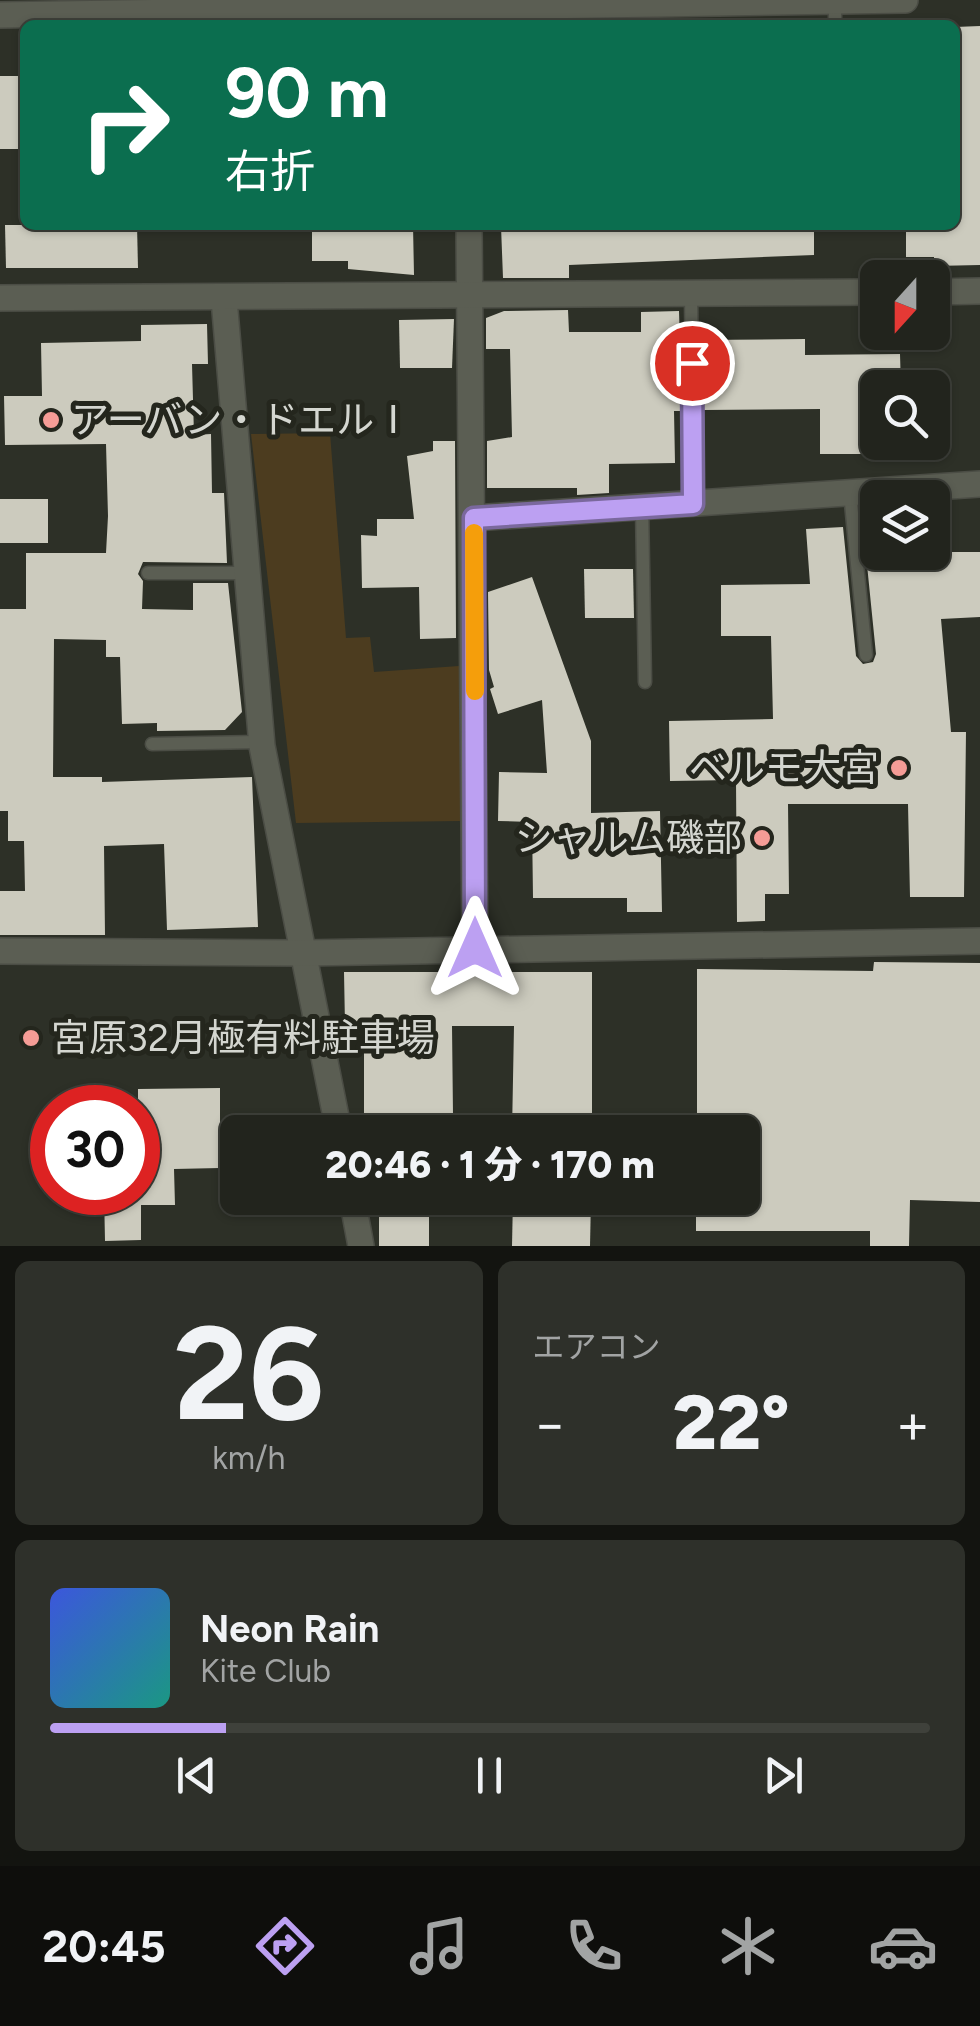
<!DOCTYPE html>
<html lang="ja">
<meta charset="utf-8">
<style>
:root{--surface:#22241d;--page:#2e302a;--text:#f1f3f6;--muted:#a2a4a4;--line:#3f413b;--accent:#bca0f2}
body{margin:0;font-family:Figtree,"Noto Sans JP",sans-serif;background:var(--page);color:var(--text);height:100vh;display:flex;flex-direction:column;font-size:38px;white-space:nowrap}
*{box-sizing:border-box;margin:0}
p{font-size:32px;color:var(--muted)}
.icon{flex:none;width:55px;height:55px;fill:none;stroke:currentColor;stroke-width:2;stroke-linecap:round;stroke-linejoin:round}
.map{position:relative;height:1246px;overflow:hidden}
.drawer{display:flex;flex-direction:column;gap:15px;padding:15px;background:#131410;flex:1}
.drawer>*{flex:none}
.hud{position:absolute;left:20px;top:20px;width:940px;height:210px;border-radius:15px;box-shadow:0 2px 8px #0004,0 0 0 2px var(--line);background:#0b6e4f;color:#fff;overflow:hidden}
.needle{width:65px;rotate:201deg}
.tools{position:absolute;left:860px;top:260px;display:grid;gap:20px}
.tools a{display:grid;place-items:center;width:90px;height:90px;border-radius:15px;background:var(--surface);box-shadow:0 2px 8px #0004,0 0 0 2px var(--line);font-size:50px}
.speed{position:absolute;left:30px;top:1085px;display:flex;gap:20px;font-size:50px;font-weight:700;text-align:center}
.speed>*{display:grid;place-content:center;width:130px;height:130px;border-radius:50%;background:var(--surface);box-shadow:0 2px 8px #0004,0 0 0 2px var(--line);line-height:1}
.speed .limit{border:15px solid #d22;background:#fff;color:#111}
.pin{position:absolute;display:grid;place-items:center;width:85px;height:85px;color:#fff;margin:-42px;border:5px solid #fff;border-radius:50%;box-shadow:0 2px 10px #0007}
.me{position:absolute;width:110px;margin:-55px;rotate:0deg;stroke-linejoin:round;filter:drop-shadow(0 0 8px #0008)}
.turn{display:flex;align-items:center;gap:35px;height:210px;padding:0 40px;font-size:45px}
.turn .icon{width:130px;height:130px;stroke-width:2.5}
.turn b{display:block;font-size:70px;line-height:85px}
.big{font-size:75px;font-weight:800;line-height:1.1}
.drawer .tile{flex:1;display:flex;flex-direction:column;justify-content:center;gap:15px;min-width:0;padding:0 35px;border-radius:15px;background:var(--page)}
.drawer .dial{align-items:center;gap:0}
.dial b{font-size:130px;line-height:1}
.song{display:flex;align-items:center;gap:30px}
.cover{width:120px;height:120px;border-radius:15px;background:linear-gradient(135deg,hsl(230 70% 55%),hsl(170 70% 35%))}
.played{height:10px;border-radius:5px;background:linear-gradient(90deg,var(--accent) 20%,var(--line) 20%)}
.keys{display:flex;justify-content:space-around;direction:ltr}
.heat{display:flex;justify-content:space-between;align-items:center;font-size:55px;direction:ltr}
.drawer .tiles{flex:1;display:grid;gap:15px;grid-template-columns:1fr 1fr}
.tile:last-child{grid-column:span 2}
.trip{position:absolute;left:220px;top:1115px;width:540px;height:100px;border-radius:15px;background:var(--surface);box-shadow:0 2px 8px #0004,0 0 0 2px var(--line);font-weight:800;line-height:100px;text-align:center}
.tabs{display:flex;height:160px;justify-content:space-around;align-items:center;background:#0e0e0c;color:var(--muted)}
.tabs .icon{width:70px;height:70px}
.tabs .active{color:var(--accent)}
.tabs b{font-size:45px;color:var(--text)}
.map>svg:first-child{display:block}
.green{fill:#4c3c1f}
.building{fill:#cccbbe}
.lines{fill:none;stroke-linecap:round;stroke-linejoin:round}
.service-casing{stroke:#4b4d45;stroke-width:15}
.minor-casing{stroke:#4b4d45;stroke-width:28}
.tertiary-casing{stroke:#4b4d45;stroke-width:28}
.service{stroke:#5b5e53;stroke-width:12}
.minor{stroke:#5b5e53;stroke-width:25}
.tertiary{stroke:#5b5e53;stroke-width:25}
.route-casing{stroke:#7a689d;stroke-width:25}
.route{stroke:#bca0f2;stroke-width:18}
.slow{stroke:#f59e0b;stroke-width:18}
.poi-dot{fill:#f59c96;stroke:#24261d;stroke-width:4}
.labels{text-anchor:middle;dominant-baseline:central;stroke-width:10;stroke-linejoin:round;paint-order:stroke}
.poi-label{font-size:38px;fill:#d4d6d0;stroke:#24261d;text-anchor:start}
</style>
<div class="map">
<svg width="980" height="1246" viewBox="0 0 980 1246">
<rect width="100%" height="100%" fill="#2d3027"/>
<path class="green" d="M330 433 346 638 370 637 374 672 459 666 461 821 296 823 251 434Z"/>
<g class="building">
<path d="M980 26V265L934 266V257H906V225H955V27Z"/>
<rect x="0" y="76" width="25" height="73"/>
<path d="M5 225H137L138 268H6Z"/>
<path d="M312 225H413L414 275 348 269V261H312Z"/>
<path d="M814 225V255L569 265V278H503L501 226Z"/>
<path d="M568 310 569 332H641V312L679 311 682 411H674L675 463 609 464V493L577 495V488H487V441L512 437 510 349H486V318L504 311Z"/>
<path d="M454 319 452 368H400L399 320Z"/>
<path d="M207 324 208 364H192L194 435 211 434 212 493H224L227 563 143 562 138 574 143 581 142 609 193 610V583H228L242 712 225 730 157 731V723L122 724 120 657H106V640L54 639 53 777H102V782L252 777 258 927 167 930 164 844 104 846 105 935H0V891H25L24 841H8V811H0V609H26V553H106L108 516 106 444 5 445 4 396H42L41 343 141 341V325Z"/>
<path d="M805 339V355L900 354 901 388H878V454H820V409L702 410 701 340Z"/>
<path d="M433 441H455L456 638 420 639 419 587 362 588 361 535 377 536V519H414L407 456 433 451Z"/>
<rect x="0" y="499" width="48" height="44"/>
<path d="M878 524V552H980V617L941 619 951 732H966L964 897H910L908 804H788L789 894H765V921L737 922 736 780 670 781 669 721 773 719 771 636H721V585L810 584 806 529 843 527 856 656 863 664 873 662 876 654 863 525Z"/>
<path d="M584 569H633L634 618H585Z"/>
<path d="M532 577 591 741V813L660 811 662 912H627V898H533L532 822 498 821 499 772 547 773 542 700 498 714 490 689 494 687 489 670 488 592Z"/>
<path d="M874 962 980 963V1202L910 1200 909 1246H870V1231H696V1198H742V1132H697V969L873 971Z"/>
<path d="M344 972H592V1132H512L514 1026H452L453 1115H428V1132H364V1025H345Z"/>
<path d="M220 1088V1168L174 1169 175 1205H141V1240L105 1241 104 1192H138V1089Z"/>
<rect x="379" y="1198" width="50" height="48"/>
<path d="M513 1198H591L590 1246H512Z"/>
</g>
<g class="lines">
<defs>
<g id="service">
<path d="M835 25V1"/>
<path d="M691 292 693 503"/>
<path d="M850 493 866 655"/>
<path d="M642 507 645 682"/>
<path d="M148 573H247"/>
<path d="M152 744 261 742"/>
</g>
<g id="minor">
<path d="M0 15 905 0"/>
<path d="M469 225 475 948"/>
<path d="M224 299 262 746 339 1132"/>
<path d="M474 518 980 484"/>
<path d="M0 951 306 953 980 941"/>
<path d="M352 1198 361 1246"/>
</g>
<g id="tertiary">
<path d="M932 292 980 291"/>
<path d="M0 298 878 292"/>
</g>
</defs>
<use href="#service" class="service-casing"/>
<use href="#minor" class="minor-casing"/>
<use href="#tertiary" class="tertiary-casing"/>
<use href="#service" class="service"/>
<use href="#minor" class="minor"/>
<use href="#tertiary" class="tertiary"/>
</g>
<g class="lines">
<defs>
<path id="route" d="M475 948 474 518 693 504 692 363"/>
</defs>
<use href="#route" class="route-casing"/>
<use href="#route" class="route"/>
<path class="slow" d="M474 533 475 691"/>
</g>
<g class="poi-dot">
<circle cx="51" cy="420" r="10"/>
<circle cx="899" cy="768" r="10"/>
<circle cx="762" cy="838" r="10"/>
<circle cx="31" cy="1038" r="10"/>
</g>
<g class="labels">
<g class="poi-label">
<text x="71" y="420">アーバン・ドエルⅠ</text>
<text x="879" y="768" text-anchor="end">ベルモ大宮</text>
<text x="742" y="838" text-anchor="end">シャルム磯部</text>
<text x="51" y="1038">宮原32月極有料駐車場</text>
</g>
</g>
</svg>
<div class="tools">
<a><svg class="needle" viewBox="-14 -14 28 28"><path d="M0-13l5 13h-10z" fill="#e53935"/><path d="M0 13l5-13h-10z" fill="#a2a4a4"/></svg></a>
<a><svg class="icon" aria-label="search" viewBox="0 0 24 24"><circle cx="10" cy="10" r="6"/><path d="M15 15l6 6"/></svg></a>
<a><svg class="icon" aria-label="layers" viewBox="0 0 24 24"><path d="M12 4l9 5-9 5-9-5zM3 14l9 5 9-5"/></svg></a>
</div>
<div class="speed"><div class="limit">30</div></div>
<div class="pin" style="left:692px;top:363px;background:#d93025"><svg class="icon" aria-label="arrive" viewBox="0 0 24 24"><path d="M6 21V4h12l-3 4 3 4H6"/></svg></div>
<svg class="me" style="left:475px;top:948px" viewBox="-20 -20 40 40"><path d="M0-17L14 15 0 8-14 15z" fill="#bca0f2" stroke="#fff" stroke-width="4"/></svg>
<div class="trip">20:46 · 1 分 · 170 m</div>
<div class="hud">
<div class="turn"><svg class="icon" aria-label="right" viewBox="0 0 24 24"><path d="M7 20v-9h11M14 6l5 5-5 5"/></svg><div><b>90 m</b>右折</div></div>
</div>
</div>
<section class="drawer">
<div class="tiles">
<div class="tile dial"><b>26</b><p>km/h</p></div>
<div class="tile"><p>エアコン</p>
<div class="heat"><a>−</a><b class="big">22°</b><a>+</a></div>
</div>
<div class="tile">
<div class="song"><i class="cover"></i><div><b>Neon Rain</b><p>Kite Club</p></div></div>
<div class="played"></div>
<div class="keys"><svg class="icon" aria-label="previous" viewBox="0 0 24 24"><path d="M18 5L8 12l10 7zM5 5v14"/></svg><svg class="icon" aria-label="pause" viewBox="0 0 24 24"><path d="M8 5v14M16 5v14"/></svg><svg class="icon" aria-label="next" viewBox="0 0 24 24"><path d="M6 5l10 7-10 7zM19 5v14"/></svg></div>
</div>
</div>
</section>
<nav class="tabs">
<b>20:45</b>
<svg class="icon active" aria-label="directions" viewBox="0 0 24 24"><path d="M12 3l9 9-9 9-9-9zM9 14v-3h6M13 9l2 2-2 2"/></svg>
<svg class="icon" aria-label="music" viewBox="0 0 24 24"><path d="M9 18V5l10-2v13"/><circle cx="6" cy="18" r="3"/><circle cx="16" cy="16" r="3"/></svg>
<svg class="icon" aria-label="phone" viewBox="0 0 24 24"><path d="M5 4h4l2 5-3 2q2 4 5 5l2-3 5 2v4C11 20 4 13 5 4z"/></svg>
<svg class="icon" aria-label="climate" viewBox="0 0 24 24"><path d="M12 3v18M4 7l16 10M4 17L20 7"/></svg>
<svg class="icon" aria-label="car" viewBox="0 0 24 24"><path d="M5 17H2v-5l4-1 3-4h7l3 4 3 1v5h-3M9 17h6M6 11h13"/><circle cx="7" cy="17" r="2"/><circle cx="17" cy="17" r="2"/></svg>
</nav>
